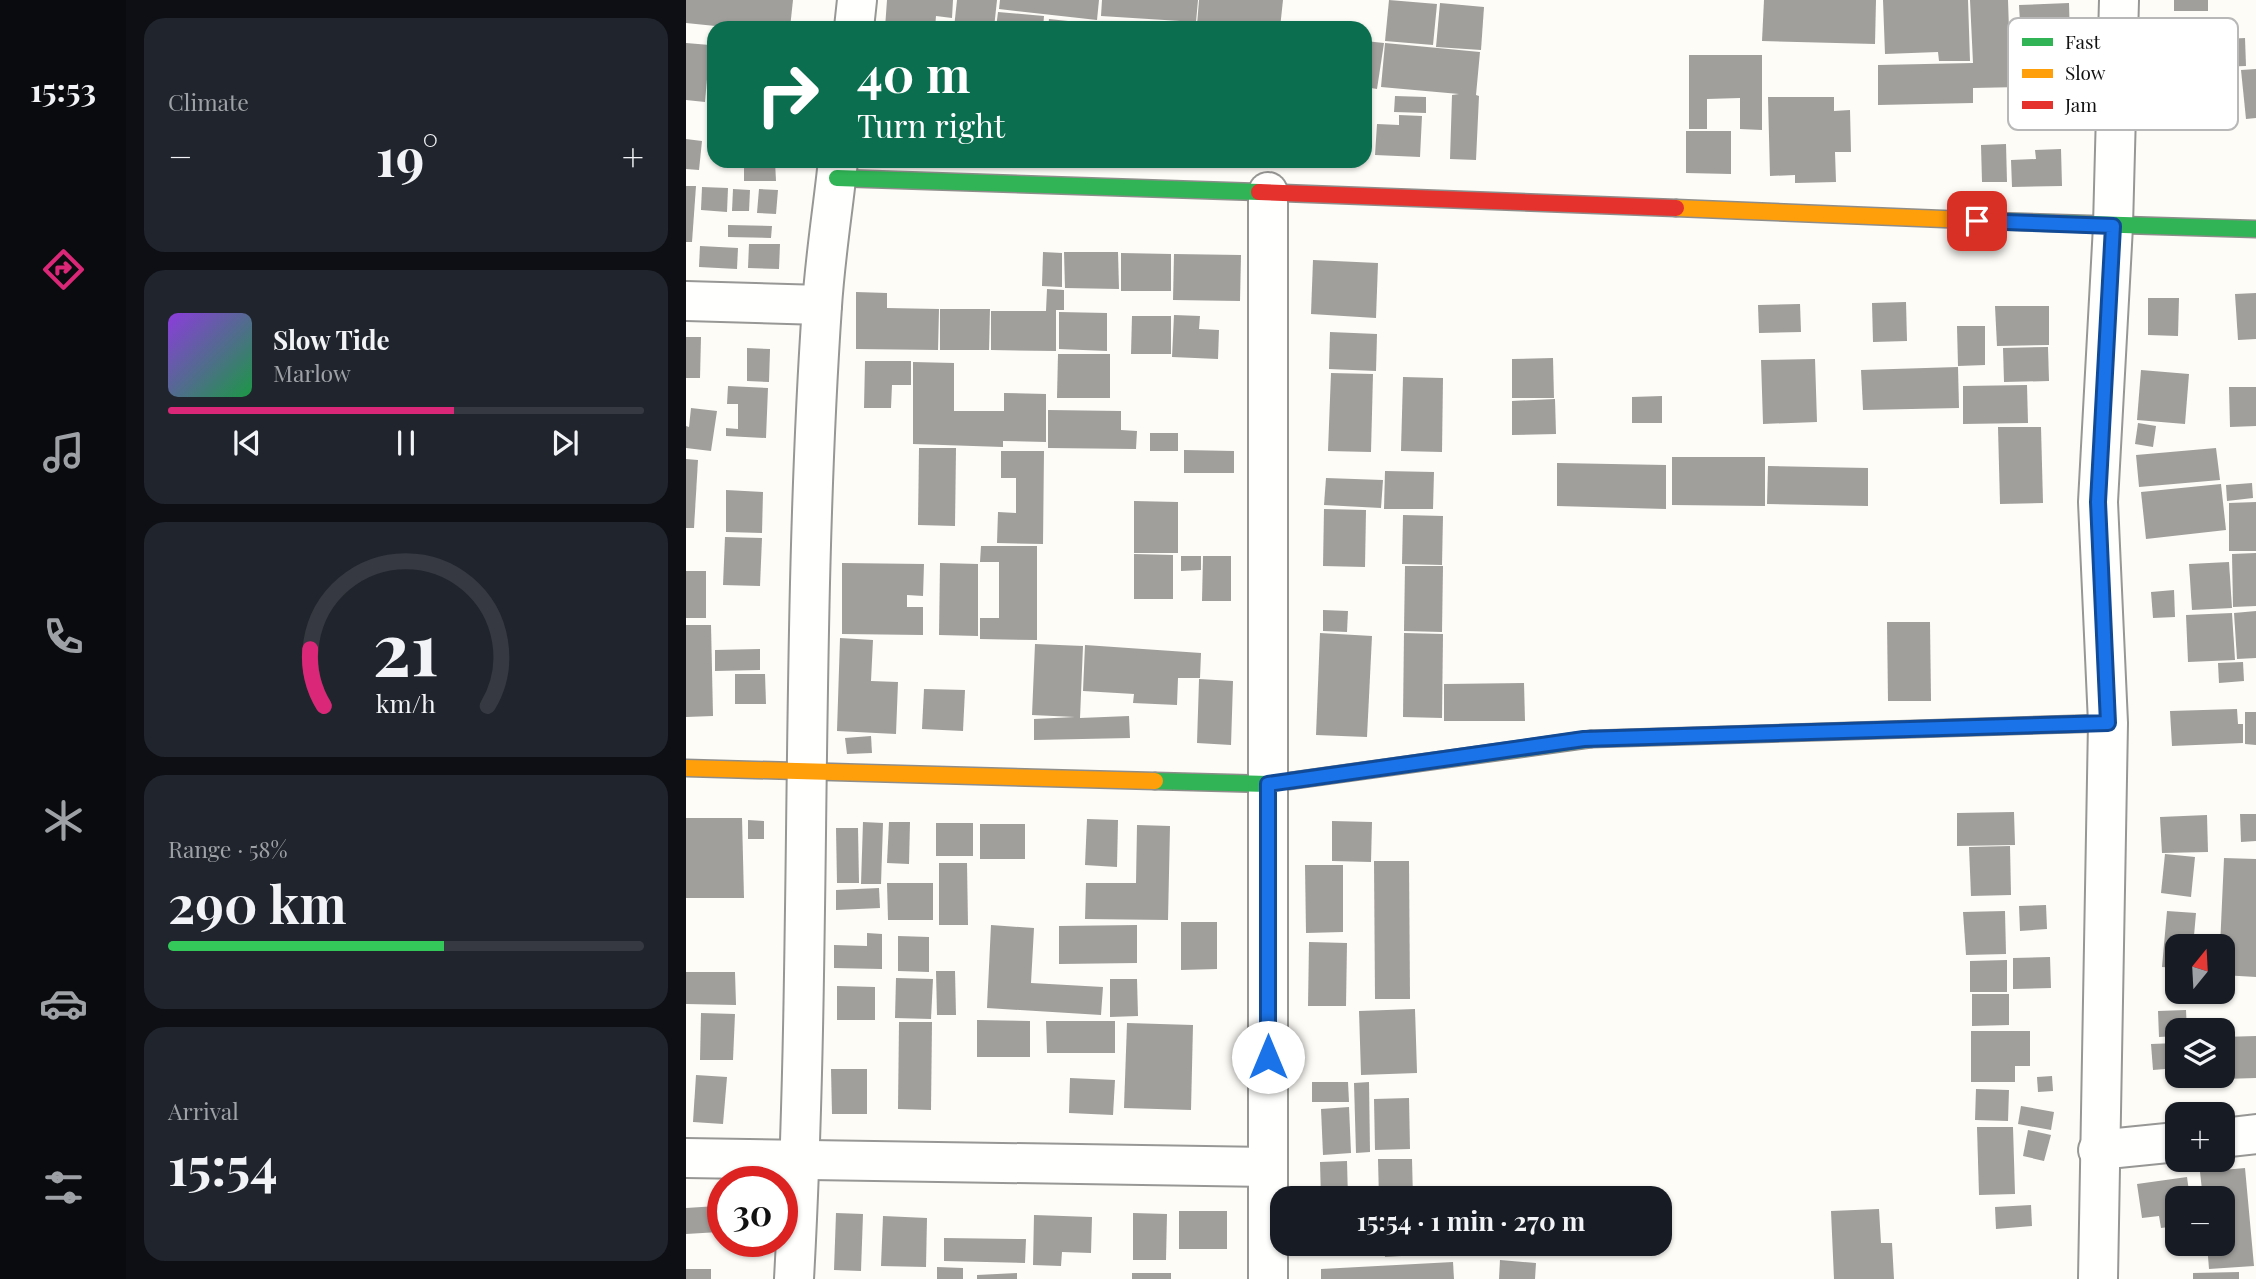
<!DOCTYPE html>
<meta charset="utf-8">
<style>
:root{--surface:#171b24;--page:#20242c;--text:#f1f3f6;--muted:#9ea1a6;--line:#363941;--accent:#db2777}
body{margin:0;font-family:"Playfair Display",serif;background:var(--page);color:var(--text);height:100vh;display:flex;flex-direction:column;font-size:26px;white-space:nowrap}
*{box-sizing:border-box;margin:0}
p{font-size:23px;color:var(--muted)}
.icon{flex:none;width:38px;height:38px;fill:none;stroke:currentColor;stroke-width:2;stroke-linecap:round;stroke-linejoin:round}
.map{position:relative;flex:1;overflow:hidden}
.details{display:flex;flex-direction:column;gap:18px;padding:18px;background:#0d0f14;width:560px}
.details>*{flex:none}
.banner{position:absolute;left:21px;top:21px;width:665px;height:147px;border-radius:21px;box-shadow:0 2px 5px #0004;background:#0b6e4f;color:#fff;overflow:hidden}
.needle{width:46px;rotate:18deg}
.buttons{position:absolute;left:1479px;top:934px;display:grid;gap:14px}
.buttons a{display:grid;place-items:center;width:70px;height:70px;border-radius:14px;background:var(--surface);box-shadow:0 2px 5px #0004;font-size:35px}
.speed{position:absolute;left:21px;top:1166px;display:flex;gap:14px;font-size:35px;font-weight:700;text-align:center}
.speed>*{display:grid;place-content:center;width:91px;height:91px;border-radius:50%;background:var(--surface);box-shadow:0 2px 5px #0004;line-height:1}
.speed .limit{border:10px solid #d22;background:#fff;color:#111}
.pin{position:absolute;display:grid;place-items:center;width:60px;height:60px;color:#fff;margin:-30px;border-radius:14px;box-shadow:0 4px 10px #0006}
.me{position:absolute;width:77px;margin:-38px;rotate:0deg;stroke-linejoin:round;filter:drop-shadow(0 0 5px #0008)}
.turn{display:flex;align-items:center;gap:24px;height:147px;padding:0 35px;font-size:32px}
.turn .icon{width:91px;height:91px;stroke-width:2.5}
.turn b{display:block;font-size:49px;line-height:60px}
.big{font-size:52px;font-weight:700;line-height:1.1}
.details .card{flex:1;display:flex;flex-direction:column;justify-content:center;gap:10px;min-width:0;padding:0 24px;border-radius:21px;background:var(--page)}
.details .dial{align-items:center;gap:0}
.dial svg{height:182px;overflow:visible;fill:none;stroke:var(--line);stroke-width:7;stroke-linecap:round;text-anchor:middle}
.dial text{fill:var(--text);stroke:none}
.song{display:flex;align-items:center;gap:21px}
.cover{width:84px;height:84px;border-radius:10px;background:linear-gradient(135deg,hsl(270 70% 55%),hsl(140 70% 35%))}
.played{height:7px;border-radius:4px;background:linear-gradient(90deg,var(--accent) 60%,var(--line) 60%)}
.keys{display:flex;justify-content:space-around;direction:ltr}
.heat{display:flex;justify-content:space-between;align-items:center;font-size:38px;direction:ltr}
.charge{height:10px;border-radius:5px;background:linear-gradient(90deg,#34c759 58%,var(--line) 0)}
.trip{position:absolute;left:584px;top:1186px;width:402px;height:70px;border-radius:21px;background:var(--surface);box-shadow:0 2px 5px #0004;font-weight:700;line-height:70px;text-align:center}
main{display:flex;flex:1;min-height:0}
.tab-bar{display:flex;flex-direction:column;width:126px;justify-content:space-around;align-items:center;background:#090b0e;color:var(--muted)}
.tab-bar .icon{width:49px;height:49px}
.tab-bar .active{color:var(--accent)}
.tab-bar b{font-size:32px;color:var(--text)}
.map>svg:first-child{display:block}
.building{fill:#a19f9c}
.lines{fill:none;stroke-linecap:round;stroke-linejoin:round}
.street-casing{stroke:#979795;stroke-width:42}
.fast-casing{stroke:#8e8d8b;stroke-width:19}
.slow-casing{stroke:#8e8d8b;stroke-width:19}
.jam-casing{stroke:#8e8d8b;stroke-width:19}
.street{stroke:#fffffe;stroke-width:38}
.fast{stroke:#30b455;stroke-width:16}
.slow{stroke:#ff9f0a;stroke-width:16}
.jam{stroke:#e5322d;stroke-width:16}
.route-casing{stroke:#114b97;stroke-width:18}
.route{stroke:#1a73e8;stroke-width:12}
.key{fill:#fff;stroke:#b8b8b8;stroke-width:2}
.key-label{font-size:19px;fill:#111}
</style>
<main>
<nav class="tab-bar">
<b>15:53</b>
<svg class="icon active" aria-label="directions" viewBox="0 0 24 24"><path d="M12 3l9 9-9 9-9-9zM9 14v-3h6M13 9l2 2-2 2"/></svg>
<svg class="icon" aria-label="music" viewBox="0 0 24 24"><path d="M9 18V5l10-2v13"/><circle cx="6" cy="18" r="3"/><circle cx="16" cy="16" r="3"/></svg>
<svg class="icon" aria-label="phone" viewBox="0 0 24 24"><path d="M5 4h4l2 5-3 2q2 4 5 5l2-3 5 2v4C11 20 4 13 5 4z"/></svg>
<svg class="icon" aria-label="climate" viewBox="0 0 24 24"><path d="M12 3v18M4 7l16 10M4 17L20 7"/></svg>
<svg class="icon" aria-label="car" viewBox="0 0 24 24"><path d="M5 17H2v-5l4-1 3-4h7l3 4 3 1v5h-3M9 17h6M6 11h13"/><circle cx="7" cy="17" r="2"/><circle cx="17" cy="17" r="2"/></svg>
<svg class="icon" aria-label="filters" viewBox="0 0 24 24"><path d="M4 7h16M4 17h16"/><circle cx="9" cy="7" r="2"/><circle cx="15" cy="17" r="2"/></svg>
</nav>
<section class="details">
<div class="card"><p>Climate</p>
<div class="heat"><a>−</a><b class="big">19°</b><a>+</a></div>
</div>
<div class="card">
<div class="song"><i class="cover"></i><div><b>Slow Tide</b><p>Marlow</p></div></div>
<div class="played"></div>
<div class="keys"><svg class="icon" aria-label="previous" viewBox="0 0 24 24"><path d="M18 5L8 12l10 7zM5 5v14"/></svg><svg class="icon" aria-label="pause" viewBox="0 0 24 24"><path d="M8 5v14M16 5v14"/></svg><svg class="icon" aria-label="next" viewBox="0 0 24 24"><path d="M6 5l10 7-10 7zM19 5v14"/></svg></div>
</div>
<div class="card dial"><svg viewBox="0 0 100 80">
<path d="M14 69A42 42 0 1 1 86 69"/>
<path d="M14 69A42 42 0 0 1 8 44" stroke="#db2777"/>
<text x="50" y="56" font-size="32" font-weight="700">21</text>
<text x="50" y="72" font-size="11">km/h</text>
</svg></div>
<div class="card"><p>Range · 58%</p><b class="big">290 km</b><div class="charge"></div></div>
<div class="card"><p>Arrival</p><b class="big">15:54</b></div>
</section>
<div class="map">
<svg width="1570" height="1279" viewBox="0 0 1570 1279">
<rect width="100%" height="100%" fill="#fdfcf7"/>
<g class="building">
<path d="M0 0H107L104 28H49L0 23Z"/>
<path d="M201 0H267L266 18 250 16 249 28H199Z"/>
<path d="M271 0H311L308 28H268Z"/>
<path d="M314 0H413L411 20 313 9Z"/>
<path d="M416 0H512L510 22 415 16Z"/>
<path d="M513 0H597L594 28 511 25Z"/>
<path d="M703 0 751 4 747 45 699 41Z"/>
<path d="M1078 0H1190L1189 44 1076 41Z"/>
<path d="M1197 0H1282L1284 61H1253L1252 52 1199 54Z"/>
<path d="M1284 0H1322L1323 30H1331L1334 87 1287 88V103L1192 105V65L1287 63Z"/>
<rect x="1488" y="0" width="34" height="11"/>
<path d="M754 3 798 7 795 50 750 47Z"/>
<path d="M1383 3 1384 40 1335 42 1333 5Z"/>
<path d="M312 12 358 16 357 28H310Z"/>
<path d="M363 19 411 24 410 28H362Z"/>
<path d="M414 21 453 25V28H413Z"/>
<path d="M1559 38 1560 66 1501 68 1500 41Z"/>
<path d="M679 41 698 43 691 89 679 87Z"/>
<path d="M0 43 24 45 19 102 0 100Z"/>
<path d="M699 43 794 52 790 95 793 96 790 160 764 159 766 95 773 94 695 87Z"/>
<path d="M1003 55H1076V130L1054 129V98L1021 99V129H1003Z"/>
<path d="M1570 69V118L1560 119 1555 70Z"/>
<path d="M709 96 740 97V113L708 112Z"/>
<path d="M1082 97H1148V111L1164 110 1165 152H1149L1150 182 1109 183V175L1084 176Z"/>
<path d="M713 115 736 116 734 157 689 155 691 124 713 125Z"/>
<path d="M1000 131H1045V174L1000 173Z"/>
<path d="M0 139 16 141 13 170 0 169Z"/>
<path d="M1320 144 1321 182H1296L1295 145Z"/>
<path d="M1375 149 1376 186 1326 187 1325 160 1350 159 1349 150Z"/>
<path d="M58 161H89L90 181H58Z"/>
<path d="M0 186H10L6 242H0Z"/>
<path d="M16 187 42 188 41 212 15 210Z"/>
<path d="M47 189 64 190 63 211H46Z"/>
<path d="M73 189 92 190 90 214 71 213Z"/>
<path d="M42 225 86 226 85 238 42 237Z"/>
<path d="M63 244H94L93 269 62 268Z"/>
<path d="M14 246 52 248 51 269 13 267Z"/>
<path d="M357 252 376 253V287L356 286Z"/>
<path d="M378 252H432L433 289 379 288Z"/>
<path d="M435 253 485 254V291H435Z"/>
<path d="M488 254 555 255 554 301 487 300Z"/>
<path d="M627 260 692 263 690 318 625 314Z"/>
<path d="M361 289 378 290V310H370V351L305 350V311H360Z"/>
<path d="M170 292 201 293V308L253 309 252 350 170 349Z"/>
<path d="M1570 293V339L1552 340 1549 294Z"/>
<path d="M1462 298H1493L1492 336 1462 335Z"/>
<path d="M1220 302 1221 341 1187 342 1186 303Z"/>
<path d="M1114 304 1115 332 1073 333 1072 305Z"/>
<path d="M1309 306H1363V345L1311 346Z"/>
<path d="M254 309H304L303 350H254Z"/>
<path d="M373 312 421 313V351L373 349Z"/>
<path d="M488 315 514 316 513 329 533 330 532 359 486 357Z"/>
<path d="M446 316H485V354H445Z"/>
<path d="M1271 326H1299V365L1272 366Z"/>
<path d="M644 332 691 334 690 371 643 369Z"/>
<path d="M0 337H15L14 378H0Z"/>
<path d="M1362 347 1363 381 1318 382 1317 348Z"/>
<path d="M61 348 84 349 83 382 61 381Z"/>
<path d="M372 354H424V398H371Z"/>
<path d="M867 358 868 398H826V359Z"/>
<path d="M1129 359 1131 422 1077 424 1075 360Z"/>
<path d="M179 361H225V385H206L205 408H178Z"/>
<path d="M227 362 268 363V411H318V393L360 394V442L317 441V447L227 444Z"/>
<path d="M1272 367 1273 408 1177 410 1175 370Z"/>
<path d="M1455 370 1503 374 1499 424 1451 420Z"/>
<path d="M645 373 687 374 685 452 642 451Z"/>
<path d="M717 377 757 378 756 452 715 451Z"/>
<path d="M1341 385 1342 423 1277 424V386Z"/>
<path d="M42 386 82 388 80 438 40 436V428L52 429V404H41Z"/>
<path d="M1543 387H1570V426L1544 427Z"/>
<path d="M976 396V423H946V397Z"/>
<path d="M869 399 870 434 826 435V401Z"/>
<path d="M5 408 31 411 25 451 0 448V426L3 427Z"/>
<path d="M362 410 435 411V430L451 431 450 449 362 448Z"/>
<path d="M1452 423 1470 426 1467 447 1449 444Z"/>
<path d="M1312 427H1355L1357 503 1314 504Z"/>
<rect x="464" y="433" width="28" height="18"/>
<path d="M233 448H270L269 526 232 525Z"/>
<path d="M1530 448 1534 480 1453 487 1450 455Z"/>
<path d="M498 450 548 451V473H498Z"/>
<path d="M315 451H358L357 544 311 543 312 512 330 513V478H315Z"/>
<path d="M986 457H1079V506L986 505Z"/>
<path d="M0 459 12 460 8 528H0Z"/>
<path d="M871 463 980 465V509L871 506Z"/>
<path d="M1082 466 1182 468V506L1081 504Z"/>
<path d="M699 471 748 472 747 509H698Z"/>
<path d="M640 478 697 480 695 508 638 505Z"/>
<path d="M1566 483 1567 498 1541 501 1540 485Z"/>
<path d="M1535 484 1540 530 1460 539 1455 492Z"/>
<path d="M40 490 77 492 76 533 40 532Z"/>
<path d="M448 501 492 502V553H448Z"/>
<path d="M1570 502V551H1543V503Z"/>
<path d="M638 509 680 510 679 567 637 566Z"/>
<path d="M717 515 757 516 756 565 716 564Z"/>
<path d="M39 537 76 538 74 586 37 585Z"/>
<path d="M295 546H351V640L294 639V618H313V562H294Z"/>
<path d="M1570 553V606L1547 607 1546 554Z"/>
<path d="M448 554 487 555V599H448Z"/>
<path d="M495 556H515V570L495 571Z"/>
<path d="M517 556H545V601H516Z"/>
<path d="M1543 562 1546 608 1506 610 1503 564Z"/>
<path d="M156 563 238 564 237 596 221 595V607H237V635L156 634Z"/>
<path d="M254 563 292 564V636L253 635Z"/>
<path d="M719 566H757L756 632 718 631Z"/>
<rect x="0" y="571" width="20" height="47"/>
<path d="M1488 590 1489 617 1467 618 1465 592Z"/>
<path d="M637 610 662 611 661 632 637 631Z"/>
<path d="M1570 611V658L1551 659 1548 613Z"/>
<path d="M1546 613 1549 660 1502 662 1500 615Z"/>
<path d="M1201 622H1244L1245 701H1202Z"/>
<path d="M0 625H25L27 716 0 717Z"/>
<path d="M634 633 686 636 681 737 630 735Z"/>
<path d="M718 633 757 634 756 718 717 717Z"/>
<path d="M154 638 187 640 185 681 212 682 210 734 151 731Z"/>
<path d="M349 644 397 646 394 718 443 716 444 738 348 740V719L389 717 346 715Z"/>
<path d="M399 645 515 653 514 678H492L491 705 447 703 448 694 397 691Z"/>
<path d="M74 649V670L29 671V650Z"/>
<path d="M1557 662 1558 681 1533 683 1532 663Z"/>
<path d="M49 674H79L80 704H49Z"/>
<path d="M513 679 547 681 545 745 511 743Z"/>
<path d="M838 683 839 721H758V684Z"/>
<path d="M238 689 279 690 277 731 236 729Z"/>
<path d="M1551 709 1552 724H1557V743L1486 746 1484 711Z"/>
<path d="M1559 712H1570V745L1559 744Z"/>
<path d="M185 736 186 753 161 754 159 738Z"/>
<path d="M1328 812 1329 845 1271 846V813Z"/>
<path d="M1554 814H1570V841L1555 842Z"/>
<path d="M1521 815 1522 852 1476 853 1474 817Z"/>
<path d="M0 818H56L58 898H0Z"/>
<path d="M401 819 432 820 431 867 399 865Z"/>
<path d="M62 820 78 821V839H62Z"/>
<path d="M646 821 686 822 685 862 646 861Z"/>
<path d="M177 822 197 823 195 884H175Z"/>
<path d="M203 822H224L223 864 201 863Z"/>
<rect x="250" y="823" width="37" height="33"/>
<rect x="294" y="824" width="45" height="35"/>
<path d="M451 825 484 826 482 920 399 919 400 883H450Z"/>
<path d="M150 828H172L173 883H151Z"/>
<path d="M1324 846 1325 895 1285 896 1283 847Z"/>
<path d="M1479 854 1509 857 1505 897 1475 893Z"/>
<path d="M1538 858 1570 859V977L1536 975V947H1534Z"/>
<path d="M688 861H723L724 999H689Z"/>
<path d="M253 863H281L282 925H253Z"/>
<path d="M619 865H657V932L620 933Z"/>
<path d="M201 883H247V920H202Z"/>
<path d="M193 888 194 908 150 910V890Z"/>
<path d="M1360 905 1361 929 1334 931 1333 906Z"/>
<path d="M1319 911 1320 954 1280 955 1277 912Z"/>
<path d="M1481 911 1510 913 1507 947H1491V968L1476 967Z"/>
<path d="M495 922H531V969L495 970Z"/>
<path d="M305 925 348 928 345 983 417 987 415 1015 301 1008Z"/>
<path d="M451 925V963L373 964V926Z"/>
<path d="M181 933 196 934V969L148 968V945L181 946Z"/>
<path d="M212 936 243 937V972L212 971Z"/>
<path d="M623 942 661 943 660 1006H622Z"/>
<path d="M1364 957 1365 988 1327 989V958Z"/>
<path d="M1321 960V992H1284V961Z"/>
<path d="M250 971H269L270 1015H251Z"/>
<path d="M0 972H49L50 1005 0 1004Z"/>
<path d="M210 978 247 979 245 1019 209 1018Z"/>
<path d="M424 979H451L452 1016 424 1017Z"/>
<path d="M151 986 189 987V1020H151Z"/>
<path d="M1286 994H1323V1025L1286 1026Z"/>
<path d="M729 1009 731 1073 675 1075 673 1011Z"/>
<path d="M1500 1010 1501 1031H1491V1036L1473 1037 1472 1011Z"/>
<path d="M15 1013 49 1014 47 1060H14Z"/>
<path d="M291 1020 344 1021V1057H291Z"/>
<path d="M360 1021H429V1053H361Z"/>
<path d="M213 1022H246L245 1110 212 1109Z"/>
<path d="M441 1023 507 1025 505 1110 438 1108Z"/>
<path d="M1285 1031H1344V1066H1329V1082H1285Z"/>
<path d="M1570 1036V1078L1507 1080V1076H1536V1037Z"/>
<path d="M1491 1043V1068L1467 1070 1465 1044Z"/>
<path d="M145 1069H181V1114H146Z"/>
<path d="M10 1075 41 1077 37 1124 7 1122Z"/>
<path d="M1366 1076 1367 1091 1352 1092 1351 1077Z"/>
<path d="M384 1078 429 1080 427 1115 383 1113Z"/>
<path d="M626 1082H662L663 1102H626Z"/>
<path d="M683 1082 684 1152 670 1153 668 1083Z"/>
<path d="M1290 1089 1323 1090 1322 1121 1289 1120Z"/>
<path d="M723 1098 724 1149 689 1150 688 1099Z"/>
<path d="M1335 1106 1368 1112 1365 1130 1332 1124Z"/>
<path d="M663 1107 665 1153 637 1155 635 1109Z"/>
<path d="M1291 1127H1327L1329 1194 1293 1195Z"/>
<path d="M1342 1130 1365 1135 1358 1161 1337 1156Z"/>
<path d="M692 1159H726L727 1199H693Z"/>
<path d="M661 1161 662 1199H635L634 1162Z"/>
<path d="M1559 1168 1568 1266 1523 1269 1521 1244H1536V1199H1517L1514 1172Z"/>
<path d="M1501 1177 1504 1199H1491V1226L1475 1228 1473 1216 1456 1218 1451 1184Z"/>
<path d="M1345 1205 1346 1226 1310 1229 1309 1207Z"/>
<path d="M31 1206 33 1232 0 1234V1208Z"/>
<path d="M1193 1209 1195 1243H1206L1208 1279H1148L1145 1211Z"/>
<rect x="493" y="1211" width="48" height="38"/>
<path d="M150 1213 177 1214 175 1271 148 1270Z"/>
<path d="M447 1213 481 1214 480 1260H447Z"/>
<path d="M348 1215 406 1217 405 1253 376 1252 375 1266 347 1265Z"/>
<path d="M197 1216 241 1218 240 1267 195 1266Z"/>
<path d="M258 1238 340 1239 339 1263 258 1261Z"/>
<path d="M639 1244H663V1254L638 1252Z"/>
<path d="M698 1244H731L732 1255 699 1257Z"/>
<path d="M814 1260 850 1263 849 1279H813Z"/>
<path d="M767 1262 768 1279H635V1269Z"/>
<path d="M251 1267 277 1268V1279H251Z"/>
<rect x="0" y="1269" width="25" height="10"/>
<path d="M1553 1272V1279H1507V1273Z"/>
<path d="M331 1273V1279H291V1275Z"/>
<rect x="446" y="1273" width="39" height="6"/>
</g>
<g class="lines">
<defs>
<g id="street">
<path d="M168 28 171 0"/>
<path d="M0 301 136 305"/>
<path d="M1536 1138 1570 1134"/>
<path d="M1412 1150 1491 1142"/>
<path d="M0 1158 582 1167"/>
<path d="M108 1279C126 955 114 630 136 306 139 258 147 209 152 161"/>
<path d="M582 1279V192"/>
<path d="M1412 1279 1422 723 1412 502 1427 226 1433 0"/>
</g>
<g id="fast">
<path d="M151 178 573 192"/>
<path d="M1306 221 1570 229"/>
<path d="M469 781 582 784 905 739"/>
</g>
<g id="slow">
<path d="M990 208 1306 221"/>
<path d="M905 739 1422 723"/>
<path d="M0 768 469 781"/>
</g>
<path id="jam" d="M573 192 990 208"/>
</defs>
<use href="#street" class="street-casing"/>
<use href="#fast" class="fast-casing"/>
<use href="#slow" class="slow-casing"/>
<use href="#jam" class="jam-casing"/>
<use href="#street" class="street"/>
<use href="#fast" class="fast"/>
<use href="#slow" class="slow"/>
<use href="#jam" class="jam"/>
</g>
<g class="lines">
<defs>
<path id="route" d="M582 1057V784L898 739 1422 723 1412 502 1427 226 1291 221"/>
</defs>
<use href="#route" class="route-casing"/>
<use href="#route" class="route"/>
</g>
<rect x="1322" y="18" width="230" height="112" rx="10" class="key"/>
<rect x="1336" y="38" width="31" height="8" fill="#30b455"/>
<rect x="1336" y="69" width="31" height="9" fill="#ff9f0a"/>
<rect x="1336" y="101" width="31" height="8" fill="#e5322d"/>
<g class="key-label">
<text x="1379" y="49">Fast</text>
<text x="1379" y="80">Slow</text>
<text x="1379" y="112">Jam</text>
</g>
</svg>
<div class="buttons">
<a><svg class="needle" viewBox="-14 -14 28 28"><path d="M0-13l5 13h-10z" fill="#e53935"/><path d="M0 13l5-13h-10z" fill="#9ea1a6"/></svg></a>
<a><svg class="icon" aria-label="layers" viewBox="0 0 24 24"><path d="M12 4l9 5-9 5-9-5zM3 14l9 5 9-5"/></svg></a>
<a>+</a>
<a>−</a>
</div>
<div class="speed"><div class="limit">30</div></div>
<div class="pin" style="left:1291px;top:221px;background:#d93025"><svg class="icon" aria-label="arrive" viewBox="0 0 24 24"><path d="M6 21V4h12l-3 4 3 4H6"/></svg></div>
<svg class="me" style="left:582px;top:1057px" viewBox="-20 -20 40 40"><circle r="19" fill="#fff"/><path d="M0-13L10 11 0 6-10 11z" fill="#1a73e8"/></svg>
<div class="trip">15:54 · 1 min · 270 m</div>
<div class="banner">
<div class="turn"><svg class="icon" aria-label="right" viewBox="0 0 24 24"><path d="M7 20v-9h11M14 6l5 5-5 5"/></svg><div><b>40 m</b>Turn right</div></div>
</div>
</div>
</main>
